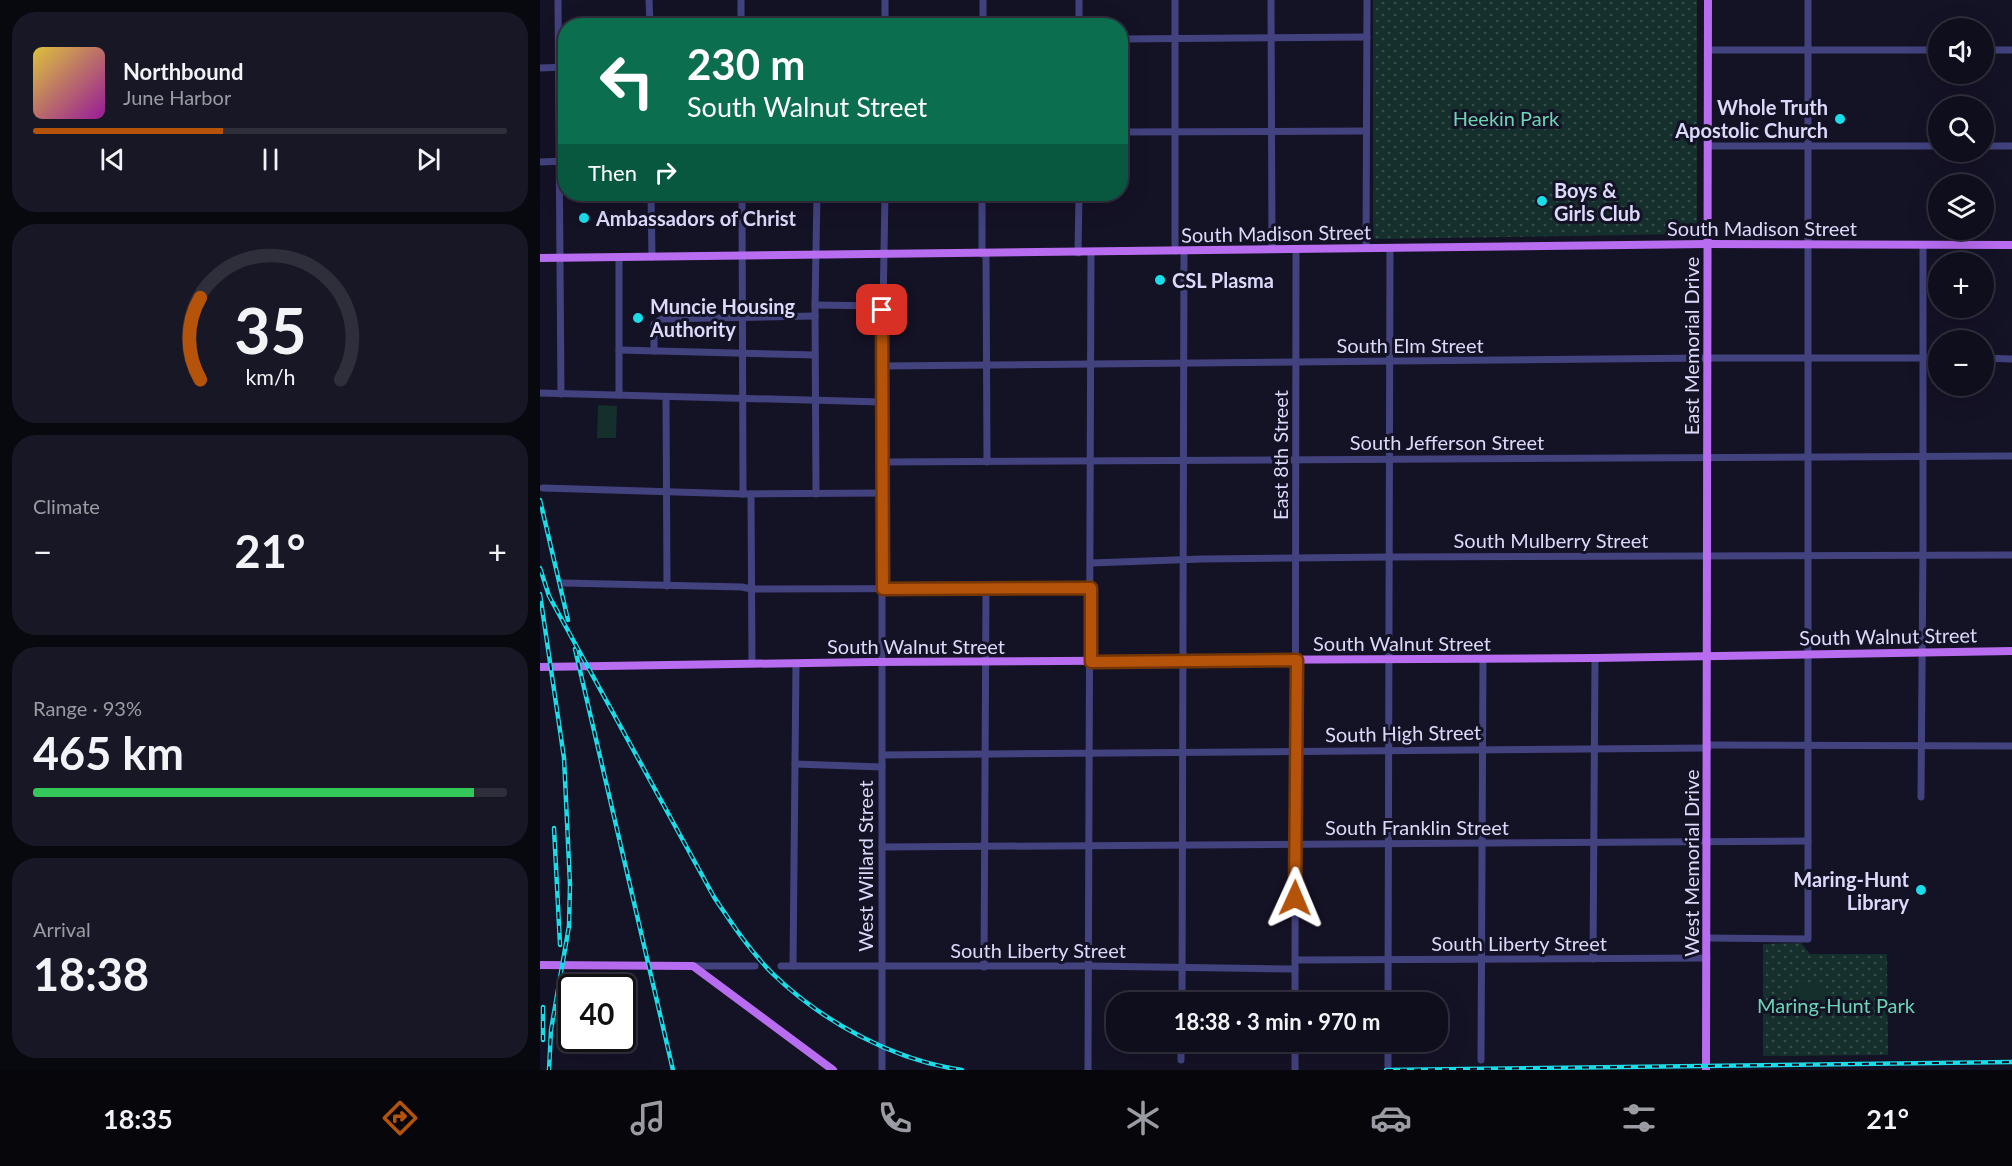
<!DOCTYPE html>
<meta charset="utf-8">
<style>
:root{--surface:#0f0e1c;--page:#181725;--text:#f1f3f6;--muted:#9b9ca3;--line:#2f2e3b;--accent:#b45309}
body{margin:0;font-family:Lato,sans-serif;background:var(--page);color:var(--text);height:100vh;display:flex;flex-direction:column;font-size:22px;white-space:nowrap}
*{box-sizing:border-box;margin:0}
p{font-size:20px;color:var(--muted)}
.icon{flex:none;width:33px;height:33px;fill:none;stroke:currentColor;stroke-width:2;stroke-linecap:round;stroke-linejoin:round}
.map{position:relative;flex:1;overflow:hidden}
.drawer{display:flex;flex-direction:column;gap:12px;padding:12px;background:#08080f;width:540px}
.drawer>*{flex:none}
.banner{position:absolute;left:18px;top:18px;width:570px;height:183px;border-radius:24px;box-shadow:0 6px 24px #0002,0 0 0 2px var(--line);background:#0b6e4f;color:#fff;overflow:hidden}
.fabs{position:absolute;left:1388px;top:18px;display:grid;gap:12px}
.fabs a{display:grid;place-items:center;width:66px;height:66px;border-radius:50%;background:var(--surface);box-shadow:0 6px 24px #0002,0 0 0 2px var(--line);font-size:30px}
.speed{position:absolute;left:18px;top:974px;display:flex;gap:12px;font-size:30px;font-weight:700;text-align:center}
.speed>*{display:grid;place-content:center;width:78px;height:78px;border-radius:50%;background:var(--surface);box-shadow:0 6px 24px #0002,0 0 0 2px var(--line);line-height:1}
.speed .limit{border:3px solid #111;border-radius:9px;background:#fff;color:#111}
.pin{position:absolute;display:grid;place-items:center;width:51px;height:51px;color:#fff;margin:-26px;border-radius:12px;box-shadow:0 3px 9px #0006}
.me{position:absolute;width:66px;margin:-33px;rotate:1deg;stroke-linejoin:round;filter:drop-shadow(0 0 4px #0008)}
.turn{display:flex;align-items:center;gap:21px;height:126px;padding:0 30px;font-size:27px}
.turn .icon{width:78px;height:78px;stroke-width:2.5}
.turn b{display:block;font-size:42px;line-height:51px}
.then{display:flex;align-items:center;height:57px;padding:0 30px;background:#0003;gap:12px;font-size:22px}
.big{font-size:45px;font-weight:700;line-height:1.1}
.drawer .widget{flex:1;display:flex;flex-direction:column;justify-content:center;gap:9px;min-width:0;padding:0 21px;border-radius:24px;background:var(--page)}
.drawer .dial{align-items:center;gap:0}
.dial svg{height:156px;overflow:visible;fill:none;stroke:var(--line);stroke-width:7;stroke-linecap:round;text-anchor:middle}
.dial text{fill:var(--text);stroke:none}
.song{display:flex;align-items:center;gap:18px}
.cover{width:72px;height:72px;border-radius:9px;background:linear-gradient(135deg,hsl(50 70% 55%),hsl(300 70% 35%))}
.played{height:6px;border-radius:3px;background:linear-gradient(90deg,var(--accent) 40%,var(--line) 40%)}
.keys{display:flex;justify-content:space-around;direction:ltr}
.heat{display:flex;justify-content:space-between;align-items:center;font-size:33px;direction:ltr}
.charge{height:9px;border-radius:4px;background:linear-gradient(90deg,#34c759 93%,var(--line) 0)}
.trip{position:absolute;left:566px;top:992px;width:342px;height:60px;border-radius:24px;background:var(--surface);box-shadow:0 6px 24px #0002,0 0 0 2px var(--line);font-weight:700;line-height:60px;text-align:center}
.tabs{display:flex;height:96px;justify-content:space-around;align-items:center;background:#06060b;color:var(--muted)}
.tabs .icon{width:42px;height:42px}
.tabs .active{color:var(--accent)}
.tabs b{font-size:27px;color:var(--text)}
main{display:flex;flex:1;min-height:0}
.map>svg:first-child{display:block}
.park{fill:url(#park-dots)}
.garden{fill:#152f2c}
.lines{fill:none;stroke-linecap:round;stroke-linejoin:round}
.minor{stroke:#42427f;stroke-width:7}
.major{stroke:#b86cf0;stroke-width:8}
.rail-casing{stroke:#19dde8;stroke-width:4.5}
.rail{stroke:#141225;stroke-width:2;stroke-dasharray:7;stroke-linecap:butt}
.route-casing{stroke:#753606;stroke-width:15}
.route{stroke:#b45309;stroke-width:10}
.poi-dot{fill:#19dde8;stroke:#141225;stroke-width:2}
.labels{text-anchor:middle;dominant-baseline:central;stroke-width:6;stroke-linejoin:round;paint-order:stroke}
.poi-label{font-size:20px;font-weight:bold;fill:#dcdafb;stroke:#141225;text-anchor:start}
.park-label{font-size:20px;fill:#6cd5b5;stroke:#141225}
.street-label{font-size:20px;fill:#dcdafb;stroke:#141225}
</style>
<main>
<section class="drawer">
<div class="widget">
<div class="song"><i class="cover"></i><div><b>Northbound</b><p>June Harbor</p></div></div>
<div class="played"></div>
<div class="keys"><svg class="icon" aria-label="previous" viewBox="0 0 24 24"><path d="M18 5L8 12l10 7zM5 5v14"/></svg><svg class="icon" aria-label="pause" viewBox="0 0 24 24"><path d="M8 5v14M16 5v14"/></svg><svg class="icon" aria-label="next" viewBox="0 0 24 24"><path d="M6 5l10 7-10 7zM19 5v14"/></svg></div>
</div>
<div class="widget dial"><svg viewBox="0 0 100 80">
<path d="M14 69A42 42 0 1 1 86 69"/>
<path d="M14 69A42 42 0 0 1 14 27" stroke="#b45309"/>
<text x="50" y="56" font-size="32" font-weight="700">35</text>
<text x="50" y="72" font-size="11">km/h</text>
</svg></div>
<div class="widget"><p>Climate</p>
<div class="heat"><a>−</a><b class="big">21°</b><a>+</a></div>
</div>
<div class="widget"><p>Range · 93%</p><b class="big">465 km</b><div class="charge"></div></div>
<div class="widget"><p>Arrival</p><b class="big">18:38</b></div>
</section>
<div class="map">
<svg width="1472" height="1070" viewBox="0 0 1472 1070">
<defs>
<pattern id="park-dots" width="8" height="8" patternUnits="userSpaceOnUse" patternTransform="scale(1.5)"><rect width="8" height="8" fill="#152f2c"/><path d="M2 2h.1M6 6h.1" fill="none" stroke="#364d4c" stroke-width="1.8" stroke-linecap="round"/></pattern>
</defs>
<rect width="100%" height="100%" fill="#141225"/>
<g class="park">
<path d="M833 0H1157V232L1153 234 835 239 833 236Z"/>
<path d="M1261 943 1270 954H1347L1348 1055 1223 1056V944Z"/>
</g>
<g class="garden">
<path d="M58 405 77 406 76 438H57Z"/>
<path d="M1254 983 1286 985 1285 1015 1253 1014Z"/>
</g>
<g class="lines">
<g class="minor">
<path d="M18 0 21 394"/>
<path d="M109 0 110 26"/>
<path d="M201 0V26"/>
<path d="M345 0V26"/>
<path d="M443 0V26"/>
<path d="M539 0V26"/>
<path d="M731 0 732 249"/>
<path d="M580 39 827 37"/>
<path d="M1168 50H1398"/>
<path d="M1443 50H1472"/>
<path d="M0 68 26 67"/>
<path d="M580 132 826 131"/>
<path d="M1168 146H1398"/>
<path d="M1443 146H1472"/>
<path d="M0 162 26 161"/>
<path d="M111 194 112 257"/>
<path d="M202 194 203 494"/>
<path d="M442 194V254"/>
<path d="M826 248 827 0"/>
<path d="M635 251V0"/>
<path d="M446 253 447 462"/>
<path d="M538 253 539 194"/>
<path d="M275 305 342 306"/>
<path d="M79 350 275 355"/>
<path d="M114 351V324L122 319 275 316"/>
<path d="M1443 358 1472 359"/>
<path d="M342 366 1168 358H1398"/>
<path d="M0 393 342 402"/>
<path d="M79 395V258"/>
<path d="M126 397 127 586"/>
<path d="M342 462 1472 456"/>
<path d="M3 488 203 494 342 493"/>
<path d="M211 494 212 664"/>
<path d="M276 494 275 305 277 194"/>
<path d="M551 563 662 559 849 557 1472 555"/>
<path d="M23 583 202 587 211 589 551 588"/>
<path d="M1168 745 1472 746"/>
<path d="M342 755 1168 748"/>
<path d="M255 764 342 767"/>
<path d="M1381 797 1383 548V245"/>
<path d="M342 847 1268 841"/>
<path d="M1167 938 1268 939V0"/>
<path d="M1053 959 1055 658"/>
<path d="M755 960 1167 958"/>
<path d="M153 966H215"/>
<path d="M241 966H549L755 969"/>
<path d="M253 966 256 664"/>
<path d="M444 967 446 588"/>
<path d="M642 1002 644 251"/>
<path d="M755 1002 756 249"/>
<path d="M848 1002 850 248"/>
<path d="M848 1041V1066"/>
<path d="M641 1060V1041"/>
<path d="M941 1060 943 659"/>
<path d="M342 1070V366L345 194"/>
<path d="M548 1070 551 252"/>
<path d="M755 1070V1041"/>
</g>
<g class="major">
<path d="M0 258 1167 244 1472 245"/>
<path d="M0 667 330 662 1055 658 1472 651"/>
<path d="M0 965 153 966 293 1070"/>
<path d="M1166 1070 1168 0"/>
</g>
<defs>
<g id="rail">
<path d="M0 500 28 620"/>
<path d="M0 568 9 596 174 897C192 924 210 951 233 974 283 1022 353 1060 422 1070"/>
<path d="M0 594 24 758 30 885 29 926 11 1030 9 1070"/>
<path d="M35 649 133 1070"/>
<path d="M14 828 20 945"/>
<path d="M3 1007V1040"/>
<path d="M846 1070 1472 1062"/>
</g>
</defs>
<use href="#rail" class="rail-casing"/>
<use href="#rail" class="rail"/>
</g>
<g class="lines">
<defs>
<path id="route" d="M342 310 343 589 551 588V662L757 660 755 898"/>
</defs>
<use href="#route" class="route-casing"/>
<use href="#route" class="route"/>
</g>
<g class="poi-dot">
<circle cx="1300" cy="119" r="6"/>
<circle cx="1002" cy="201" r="6"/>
<circle cx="44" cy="218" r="6"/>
<circle cx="620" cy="280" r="6"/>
<circle cx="98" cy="318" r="6"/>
<circle cx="1381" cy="890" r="6"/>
</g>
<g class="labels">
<g class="poi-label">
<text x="1288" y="107" text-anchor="end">Whole Truth<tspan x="1288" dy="23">Apostolic Church</tspan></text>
<text x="1014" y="190">Boys &amp;<tspan x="1014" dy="23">Girls Club</tspan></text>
<text x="56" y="218">Ambassadors of Christ</text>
<text x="632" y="280">CSL Plasma</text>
<text x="110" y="306">Muncie Housing<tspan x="110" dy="23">Authority</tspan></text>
<text x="1369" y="879" text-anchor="end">Maring-Hunt<tspan x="1369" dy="23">Library</tspan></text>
</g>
<g class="park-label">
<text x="966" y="118">Heekin Park</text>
<text x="1296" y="1005">Maring-Hunt Park</text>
</g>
<g class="street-label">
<text x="1222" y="228">South Madison Street</text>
<text transform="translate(736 233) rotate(-1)">South Madison Street</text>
<text x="870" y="345">South Elm Street</text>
<text transform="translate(1151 346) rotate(-90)">East Memorial Drive</text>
<text x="907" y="442">South Jefferson Street</text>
<text transform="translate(740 455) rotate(-90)">East 8th Street</text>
<text x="1011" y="540">South Mulberry Street</text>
<text transform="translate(1348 636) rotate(-1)">South Walnut Street</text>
<text x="862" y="643">South Walnut Street</text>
<text x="376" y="646">South Walnut Street</text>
<text transform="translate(863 733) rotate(-1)">South High Street</text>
<text x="877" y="827">South Franklin Street</text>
<text transform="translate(1151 863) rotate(-90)">West Memorial Drive</text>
<text transform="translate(325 866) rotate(-90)">West Willard Street</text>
<text x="979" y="943">South Liberty Street</text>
<text x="498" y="950">South Liberty Street</text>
</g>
</g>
</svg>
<div class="fabs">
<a><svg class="icon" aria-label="sound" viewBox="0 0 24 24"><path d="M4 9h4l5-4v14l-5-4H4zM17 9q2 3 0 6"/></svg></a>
<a><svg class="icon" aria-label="search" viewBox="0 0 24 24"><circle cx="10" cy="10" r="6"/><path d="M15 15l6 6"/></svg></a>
<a><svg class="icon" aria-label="layers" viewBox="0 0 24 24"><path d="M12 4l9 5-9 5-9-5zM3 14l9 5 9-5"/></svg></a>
<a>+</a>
<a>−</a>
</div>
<div class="speed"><div class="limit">40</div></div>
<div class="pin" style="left:342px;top:310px;background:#d93025"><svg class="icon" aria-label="arrive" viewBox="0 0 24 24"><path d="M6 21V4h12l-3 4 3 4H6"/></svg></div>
<svg class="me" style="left:755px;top:898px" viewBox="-20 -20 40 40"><path d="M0-17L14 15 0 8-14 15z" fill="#b45309" stroke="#fff" stroke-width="4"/></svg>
<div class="trip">18:38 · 3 min · 970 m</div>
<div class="banner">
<div class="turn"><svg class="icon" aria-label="left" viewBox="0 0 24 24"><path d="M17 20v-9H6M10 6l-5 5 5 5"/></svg><div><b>230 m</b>South Walnut Street</div></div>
<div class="then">Then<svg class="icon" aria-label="right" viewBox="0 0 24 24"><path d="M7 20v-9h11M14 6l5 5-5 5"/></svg></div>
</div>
</div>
</main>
<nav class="tabs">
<b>18:35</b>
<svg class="icon active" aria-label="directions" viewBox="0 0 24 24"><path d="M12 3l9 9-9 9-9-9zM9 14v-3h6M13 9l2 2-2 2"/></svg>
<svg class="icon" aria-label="music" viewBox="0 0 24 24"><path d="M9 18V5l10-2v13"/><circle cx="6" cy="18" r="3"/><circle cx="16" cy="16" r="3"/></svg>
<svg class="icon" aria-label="phone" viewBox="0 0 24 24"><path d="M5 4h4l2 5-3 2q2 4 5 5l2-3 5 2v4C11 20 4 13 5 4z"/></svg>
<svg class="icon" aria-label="climate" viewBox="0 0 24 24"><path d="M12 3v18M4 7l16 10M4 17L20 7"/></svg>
<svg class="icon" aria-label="car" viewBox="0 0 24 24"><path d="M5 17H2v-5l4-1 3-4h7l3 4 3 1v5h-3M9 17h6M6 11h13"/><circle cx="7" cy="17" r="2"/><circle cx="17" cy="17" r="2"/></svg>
<svg class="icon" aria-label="filters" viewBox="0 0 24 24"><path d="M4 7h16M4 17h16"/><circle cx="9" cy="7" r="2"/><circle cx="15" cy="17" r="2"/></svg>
<b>21°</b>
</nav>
